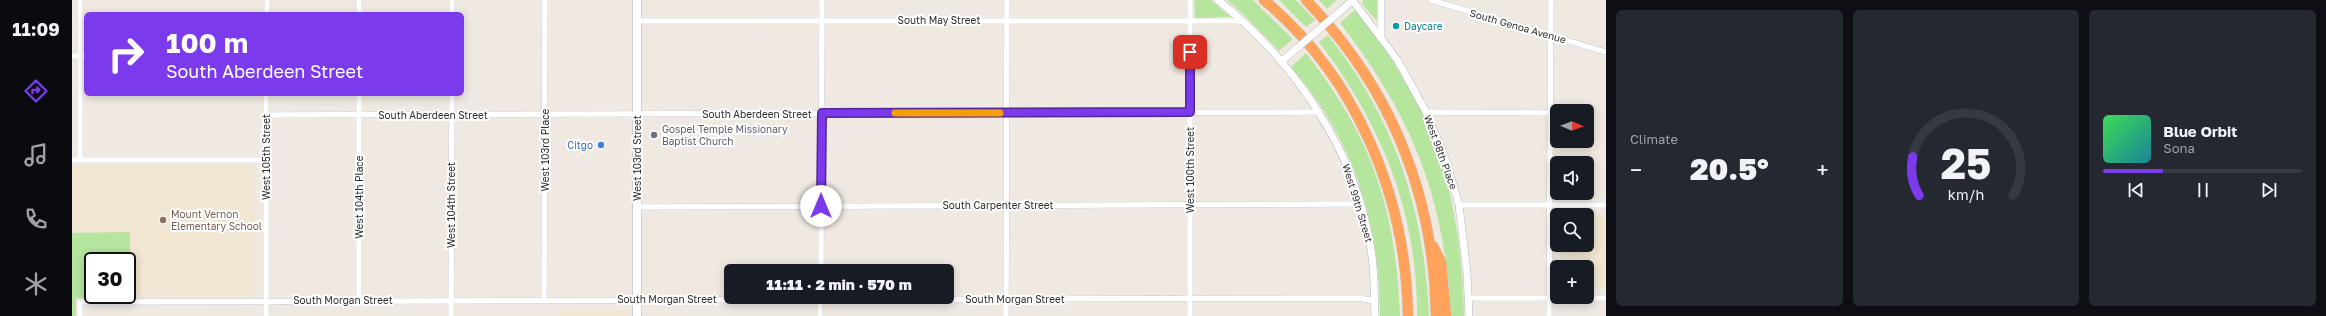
<!DOCTYPE html>
<meta charset="utf-8">
<style>
:root{--surface:#171b24;--page:#242831;--text:#f1f3f6;--muted:#9ea1a6;--line:#363941;--accent:#7c3aed}
body{margin:0;font-family:"Golos Text",sans-serif;background:var(--page);color:var(--text);height:100vh;display:flex;flex-direction:column;font-size:15px;white-space:nowrap}
*{box-sizing:border-box;margin:0}
p{font-size:13px;color:var(--muted)}
.icon{flex:none;width:22px;height:22px;fill:none;stroke:currentColor;stroke-width:2;stroke-linecap:round;stroke-linejoin:round}
.map{position:relative;flex:1;overflow:hidden}
.side{display:flex;flex-direction:column;gap:10px;padding:10px;background:#0d0f14;width:720px}
.side>*{flex:none}
.guide{position:absolute;left:12px;top:12px;width:380px;height:84px;border-radius:6px;box-shadow:0 2px 10px #0003;background:#7c3aed;color:#fff;overflow:hidden}
.needle{width:26px;rotate:91deg}
.controls{position:absolute;left:1478px;top:104px;display:grid;gap:8px}
.controls a{display:grid;place-items:center;width:44px;height:44px;border-radius:6px;background:var(--surface);box-shadow:0 2px 10px #0003;font-size:20px}
.speed{position:absolute;left:12px;top:252px;display:flex;gap:8px;font-size:20px;font-weight:700;text-align:center}
.speed>*{display:grid;place-content:center;width:52px;height:52px;border-radius:50%;background:var(--surface);box-shadow:0 2px 10px #0003;line-height:1}
.speed .limit{border:2px solid #111;border-radius:6px;background:#fff;color:#111}
.pin{position:absolute;display:grid;place-items:center;width:34px;height:34px;color:#fff;margin:-17px;border-radius:8px;box-shadow:0 2px 6px #0006}
.me{position:absolute;width:44px;margin:-22px;rotate:0deg;stroke-linejoin:round;filter:drop-shadow(0 0 3px #0008)}
.turn{display:flex;align-items:center;gap:14px;height:84px;padding:0 16px;font-size:18px}
.turn .icon{width:52px;height:52px;stroke-width:2.5}
.turn b{display:block;font-size:28px;line-height:34px}
.big{font-size:30px;font-weight:800;line-height:1.1}
.side .widget{flex:1;display:flex;flex-direction:column;justify-content:center;gap:6px;min-width:0;padding:0 14px;border-radius:6px;background:var(--page)}
.side .dial{align-items:center;gap:0}
.dial svg{height:104px;overflow:visible;fill:none;stroke:var(--line);stroke-width:7;stroke-linecap:round;text-anchor:middle}
.dial text{fill:var(--text);stroke:none}
.song{display:flex;align-items:center;gap:12px}
.cover{width:48px;height:48px;border-radius:6px;background:linear-gradient(135deg,hsl(130 70% 55%),hsl(190 70% 35%))}
.played{height:4px;border-radius:2px;background:linear-gradient(90deg,var(--accent) 30%,var(--line) 30%)}
.keys{display:flex;justify-content:space-around;direction:ltr}
.heat{display:flex;justify-content:space-between;align-items:center;font-size:22px;direction:ltr}
.side .tiles{flex:1;display:grid;gap:10px;grid-template-columns:repeat(3,1fr)}
.trip{position:absolute;left:652px;top:264px;width:230px;height:40px;border-radius:6px;background:var(--surface);box-shadow:0 2px 10px #0003;font-weight:800;line-height:40px;text-align:center}
main{display:flex;flex:1;min-height:0}
.tabs{display:flex;flex-direction:column;width:72px;justify-content:space-around;align-items:center;background:#090b0e;color:var(--muted)}
.tabs .icon{width:28px;height:28px}
.tabs .current{color:var(--accent)}
.tabs b{font-size:18px;color:var(--text)}
.map>svg:first-child{display:block}
.education{fill:#f0e6d1}
.green{fill:#b6e59e;fill-rule:evenodd}
.lines{fill:none;stroke-linecap:round;stroke-linejoin:round}
.minor-casing{stroke:#b4b7c1;stroke-width:6}
.tertiary-casing{stroke:#b4b7c1;stroke-width:8}
.secondary-casing{stroke:#b4b7c1;stroke-width:9}
.motorway-casing{stroke:#c9c9c9;stroke-width:11}
.minor{stroke:#fff;stroke-width:5.5}
.tertiary{stroke:#fff;stroke-width:7}
.secondary{stroke:#fff;stroke-width:8}
.motorway{stroke:#ffa35c;stroke-width:10}
.tertiary-bridge-casing{stroke:#b4b7c1;stroke-width:8;stroke-linecap:butt}
.tertiary-bridge{stroke:#fff;stroke-width:7}
.route-casing{stroke:#51269a;stroke-width:10}
.route{stroke:#7c3aed;stroke-width:7}
.slow{stroke:#f59e0b;stroke-width:7}
.culture-dot{fill:#0f9aa8;stroke:#fff;stroke-width:1.5}
.worship-dot{fill:#6b7280;stroke:#fff;stroke-width:1.5}
.shop-dot{fill:#3f7fe0;stroke:#fff;stroke-width:1.5}
.education-dot{fill:#8d6e63;stroke:#fff;stroke-width:1.5}
.labels{text-anchor:middle;dominant-baseline:central;stroke-width:4;stroke-linejoin:round;paint-order:stroke}
.street-label{font-size:10px;fill:#2e2e2e;stroke:#fff}
.culture-label{font-size:10px;fill:#0d838f;stroke:#fff;text-anchor:start}
.worship-label{font-size:10px;fill:#5b616d;stroke:#fff;text-anchor:start}
.shop-label{font-size:10px;fill:#366cbe;stroke:#fff;text-anchor:end}
.education-label{font-size:10px;fill:#785e54;stroke:#fff;text-anchor:start}
</style>
<main>
<nav class="tabs">
<b>11:09</b>
<svg class="icon current" aria-label="directions" viewBox="0 0 24 24"><path d="M12 3l9 9-9 9-9-9zM9 14v-3h6M13 9l2 2-2 2"/></svg>
<svg class="icon" aria-label="music" viewBox="0 0 24 24"><path d="M9 18V5l10-2v13"/><circle cx="6" cy="18" r="3"/><circle cx="16" cy="16" r="3"/></svg>
<svg class="icon" aria-label="phone" viewBox="0 0 24 24"><path d="M5 4h4l2 5-3 2q2 4 5 5l2-3 5 2v4C11 20 4 13 5 4z"/></svg>
<svg class="icon" aria-label="climate" viewBox="0 0 24 24"><path d="M12 3v18M4 7l16 10M4 17L20 7"/></svg>
</nav>
<div class="map">
<svg width="1534" height="316" viewBox="0 0 1534 316">
<rect width="100%" height="100%" fill="#efe9e1"/>
<g class="education">
<path d="M182 165V296H58L57 233H0V166Z"/>
<path d="M1487 213H1534V288H1515V267H1487V245H1515V215H1487Z"/>
<rect x="487" y="310" width="71" height="6"/>
</g>
<g class="green">
<path d="M1122 0H1139L1159 17 1123 18Z"/>
<path d="M1155 0H1181L1221 39 1207 51 1171 14Z"/>
<path d="M1207 0H1224L1243 20 1234 27Z"/>
<path d="M1247 0H1265L1255 9Z"/>
<path d="M1291 0H1305V19H1303L1290 4Z"/>
<path d="M1283 10C1304 37 1324 63 1340 93 1378 161 1390 239 1392 316H1379C1373 199 1340 115 1268 23Z"/>
<path d="M1256 35C1323 120 1352 208 1357 316H1345C1346 213 1309 123 1247 42Z"/>
<path d="M1234 53C1300 137 1324 210 1328 316H1308C1308 222 1281 138 1219 67Z"/>
<path d="M0 207V233L58 232V296L4 298V316H0ZM21 261H55V295H21Z"/>
</g>
<g class="lines">
<defs>
<g id="minor">
<path d="M1359 0 1534 52"/>
<path d="M195 14V0"/>
<path d="M287 14V0"/>
<path d="M380 14V0"/>
<path d="M565 21H1170"/>
<path d="M0 56H14"/>
<path d="M287 94V300"/>
<path d="M1354 112 1478 113"/>
<path d="M194 115 1247 112"/>
<path d="M0 160H194"/>
<path d="M8 160V0"/>
<path d="M1387 205H1534"/>
<path d="M565 207 1288 204"/>
<path d="M749 271 750 0"/>
<path d="M1397 298H1534"/>
<path d="M472 300 473 0"/>
<path d="M8 316V302L1287 298 1302 301"/>
<path d="M194 316V94"/>
<path d="M379 316 380 94"/>
<path d="M748 316V297"/>
<path d="M934 316 935 0"/>
<path d="M1118 316V0"/>
<path d="M1477 316 1479 0"/>
</g>
<g id="tertiary">
<path d="M1146 0C1223 62 1284 150 1299 250 1303 271 1302 294 1303 316"/>
<path d="M1280 0 1309 38"/>
<path d="M1309 0V38L1326 61 1354 112 1373 158 1387 205 1395 273 1397 316"/>
<path d="M1265 14 1281 0"/>
<path d="M1209 62 1225 48"/>
</g>
<path id="secondary" d="M565 316V0"/>
<g id="motorway">
<path d="M1192 0C1285 78 1334 196 1336 316"/>
<path d="M1234 0C1319 88 1362 194 1364 316"/>
<path d="M1361 246 1369 262 1374 316"/>
</g>
</defs>
<use href="#minor" class="minor-casing"/>
<use href="#tertiary" class="tertiary-casing"/>
<use href="#secondary" class="secondary-casing"/>
<use href="#motorway" class="motorway-casing"/>
<use href="#minor" class="minor"/>
<use href="#tertiary" class="tertiary"/>
<use href="#secondary" class="secondary"/>
<use href="#motorway" class="motorway"/>
<defs>
<path id="tertiary-bridge" d="M1225 48 1265 14"/>
</defs>
<use href="#tertiary-bridge" class="tertiary-bridge-casing"/>
<use href="#tertiary-bridge" class="tertiary-bridge"/>
</g>
<g class="lines">
<defs>
<path id="route" d="M749 206 750 113 1118 112V52"/>
</defs>
<use href="#route" class="route-casing"/>
<use href="#route" class="route"/>
<path class="slow" d="M823 113H928"/>
</g>
<circle class="culture-dot" cx="1324" cy="26" r="4"/>
<circle class="worship-dot" cx="582" cy="135" r="4"/>
<circle class="shop-dot" cx="529" cy="145" r="4"/>
<circle class="education-dot" cx="91" cy="220" r="4"/>
<g class="labels">
<g class="street-label">
<text x="867" y="20">South May Street</text>
<text transform="translate(1446 26) rotate(16)">South Genoa Avenue</text>
<text x="685" y="114">South Aberdeen Street</text>
<text x="361" y="115">South Aberdeen Street</text>
<text transform="translate(473 150) rotate(-90)">West 103rd Place</text>
<text transform="translate(1369 152) rotate(70)">West 98th Place</text>
<text transform="translate(194 157) rotate(-90)">West 105th Street</text>
<text transform="translate(565 158) rotate(-90)">West 103rd Street</text>
<text transform="translate(1118 170) rotate(-90)">West 100th Street</text>
<text transform="translate(287 197) rotate(-90)">West 104th Place</text>
<text transform="translate(1286 203) rotate(73)">West 99th Street</text>
<text transform="translate(379 205) rotate(-90)">West 104th Street</text>
<text x="926" y="205">South Carpenter Street</text>
<text x="595" y="299">South Morgan Street</text>
<text x="943" y="299">South Morgan Street</text>
<text x="271" y="300">South Morgan Street</text>
</g>
<g class="culture-label">
<text x="1332" y="26">Daycare</text>
</g>
<g class="worship-label">
<text x="590" y="129">Gospel Temple Missionary<tspan x="590" dy="12">Baptist Church</tspan></text>
</g>
<g class="shop-label">
<text x="521" y="145">Citgo</text>
</g>
<g class="education-label">
<text x="99" y="214">Mount Vernon<tspan x="99" dy="12">Elementary School</tspan></text>
</g>
</g>
</svg>
<div class="controls">
<a><svg class="needle" viewBox="-14 -14 28 28"><path d="M0-13l5 13h-10z" fill="#e53935"/><path d="M0 13l5-13h-10z" fill="#9ea1a6"/></svg></a>
<a><svg class="icon" aria-label="sound" viewBox="0 0 24 24"><path d="M4 9h4l5-4v14l-5-4H4zM17 9q2 3 0 6"/></svg></a>
<a><svg class="icon" aria-label="search" viewBox="0 0 24 24"><circle cx="10" cy="10" r="6"/><path d="M15 15l6 6"/></svg></a>
<a>+</a>
</div>
<div class="speed"><div class="limit">30</div></div>
<div class="pin" style="left:1118px;top:52px;background:#d93025"><svg class="icon" aria-label="arrive" viewBox="0 0 24 24"><path d="M6 21V4h12l-3 4 3 4H6"/></svg></div>
<svg class="me" style="left:749px;top:206px" viewBox="-20 -20 40 40"><circle r="19" fill="#fff"/><path d="M0-13L10 11 0 6-10 11z" fill="#7c3aed"/></svg>
<div class="trip">11:11 · 2 min · 570 m</div>
<div class="guide">
<div class="turn"><svg class="icon" aria-label="right" viewBox="0 0 24 24"><path d="M7 20v-9h11M14 6l5 5-5 5"/></svg><div><b>100 m</b>South Aberdeen Street</div></div>
</div>
</div>
<section class="side">
<div class="tiles">
<div class="widget"><p>Climate</p>
<div class="heat"><a>−</a><b class="big">20.5°</b><a>+</a></div>
</div>
<div class="widget dial"><svg viewBox="0 0 100 80">
<path d="M14 69A42 42 0 1 1 86 69"/>
<path d="M14 69A42 42 0 0 1 9 39" stroke="#7c3aed"/>
<text x="50" y="56" font-size="32" font-weight="700">25</text>
<text x="50" y="72" font-size="11">km/h</text>
</svg></div>
<div class="widget">
<div class="song"><i class="cover"></i><div><b>Blue Orbit</b><p>Sona</p></div></div>
<div class="played"></div>
<div class="keys"><svg class="icon" aria-label="previous" viewBox="0 0 24 24"><path d="M18 5L8 12l10 7zM5 5v14"/></svg><svg class="icon" aria-label="pause" viewBox="0 0 24 24"><path d="M8 5v14M16 5v14"/></svg><svg class="icon" aria-label="next" viewBox="0 0 24 24"><path d="M6 5l10 7-10 7zM19 5v14"/></svg></div>
</div>
</div>
</section>
</main>
